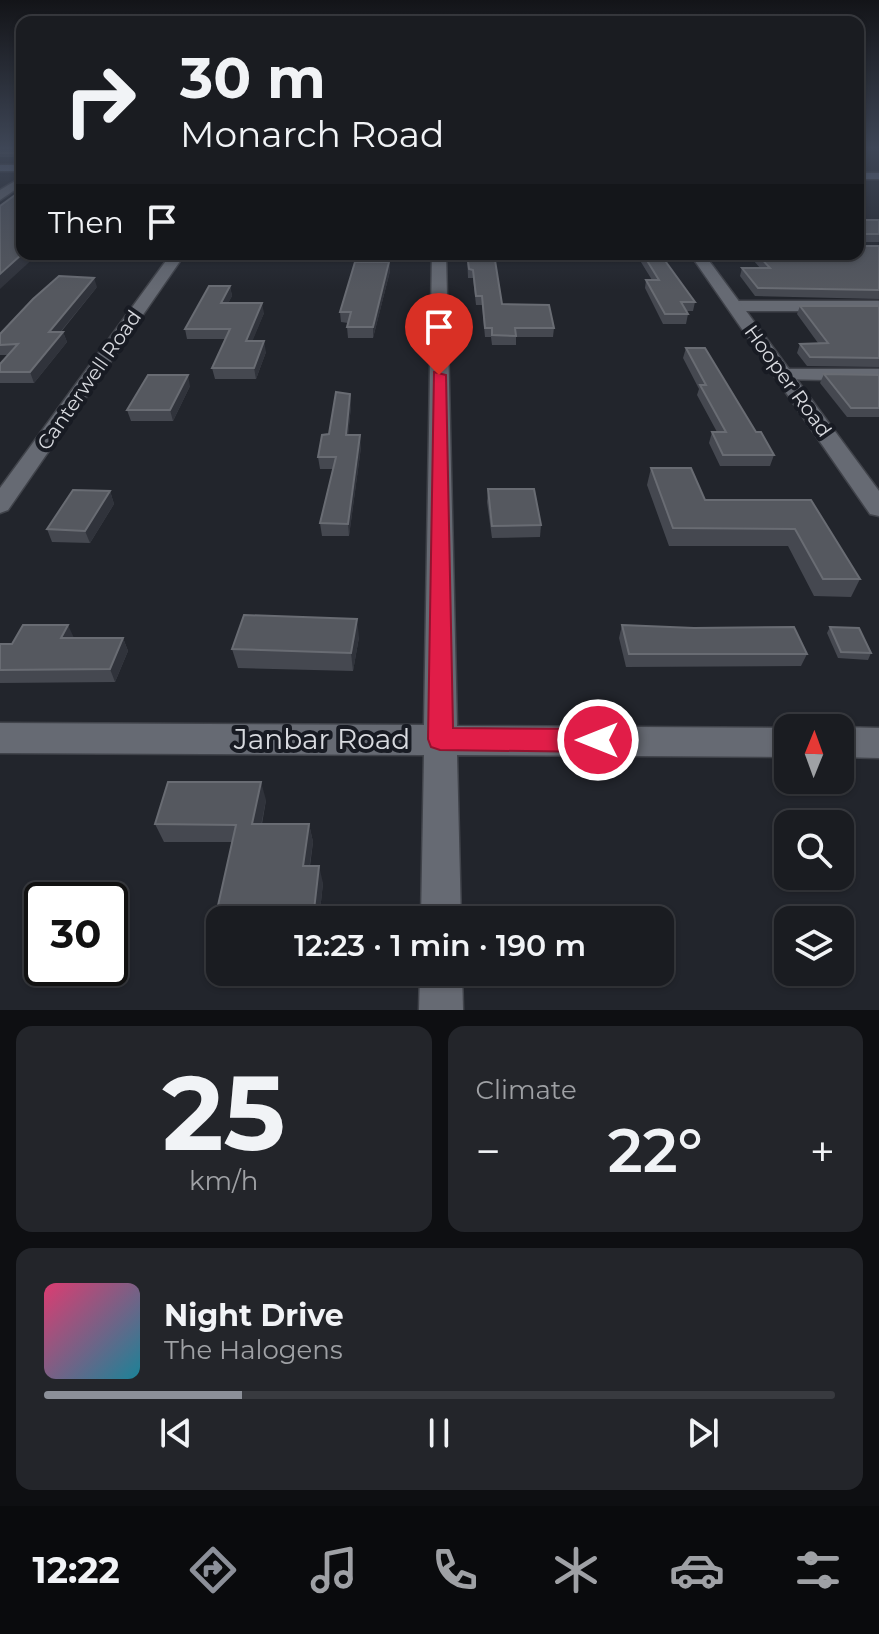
<!DOCTYPE html>
<meta charset="utf-8">
<style>
:root{--surface:#1a1c21;--page:#23252a;--text:#f1f3f6;--muted:#9fa1a5;--line:#383a3f;--accent:#8c9099}
body{margin:0;font-family:Montserrat,sans-serif;background:var(--page);color:var(--text);height:100vh;display:flex;flex-direction:column;font-size:30px;white-space:nowrap}
*{box-sizing:border-box;margin:0}
p{font-size:26px;color:var(--muted)}
.icon{flex:none;width:44px;height:44px;fill:none;stroke:currentColor;stroke-width:2;stroke-linecap:round;stroke-linejoin:round}
.map{position:relative;height:1010px;overflow:hidden}
.details{display:flex;flex-direction:column;gap:16px;padding:16px;background:#0e0f12;flex:1}
.details>*{flex:none}
.guide{position:absolute;left:16px;top:16px;width:848px;height:244px;border-radius:16px;box-shadow:0 2px 6px #0004,0 0 0 2px var(--line);background:#1a1c21;color:var(--text);overflow:hidden}
.needle{width:52px;rotate:1deg}
.tools{position:absolute;left:774px;top:714px;display:grid;gap:16px}
.tools a{display:grid;place-items:center;width:80px;height:80px;border-radius:16px;background:var(--surface);box-shadow:0 2px 6px #0004,0 0 0 2px var(--line);font-size:40px}
.speed{position:absolute;left:24px;top:882px;display:flex;gap:16px;font-size:40px;font-weight:700;text-align:center}
.speed>*{display:grid;place-content:center;width:104px;height:104px;border-radius:50%;background:var(--surface);box-shadow:0 2px 6px #0004,0 0 0 2px var(--line);line-height:1}
.speed .limit{border:4px solid #111;border-radius:12px;background:#fff;color:#111}
.pin{position:absolute;display:grid;place-items:center;width:68px;height:68px;color:#fff;margin:-82px -34px;border-radius:50% 50% 50% 0;rotate:-45deg;box-shadow:0 0 8px #0007}
.pin .icon{rotate:45deg}
.me{position:absolute;width:88px;margin:-44px;rotate:270deg;stroke-linejoin:round;filter:drop-shadow(0 0 6px #0008)}
.turn{display:flex;align-items:center;gap:28px;height:168px;padding:0 32px;font-size:36px}
.turn .icon{width:104px;height:104px;stroke-width:2.5}
.turn b{display:block;font-size:56px;line-height:68px}
.then{display:flex;align-items:center;height:76px;padding:0 32px;background:#0003;gap:16px;font-size:30px}
.big{font-size:60px;font-weight:600;line-height:1.1}
.details .card{flex:1;display:flex;flex-direction:column;justify-content:center;gap:12px;min-width:0;padding:0 28px;border-radius:16px;background:var(--page)}
.details .dial{align-items:center;gap:0}
.dial b{font-size:104px;line-height:1}
.song{display:flex;align-items:center;gap:24px}
.cover{width:96px;height:96px;border-radius:12px;background:linear-gradient(135deg,hsl(340 70% 55%),hsl(190 70% 35%))}
.played{height:8px;border-radius:4px;background:linear-gradient(90deg,var(--accent) 25%,var(--line) 25%)}
.keys{display:flex;justify-content:space-around;direction:ltr}
.heat{display:flex;justify-content:space-between;align-items:center;font-size:44px;direction:ltr}
.details .tiles{flex:1;display:grid;gap:16px;grid-template-columns:1fr 1fr}
.card:last-child{grid-column:span 2}
.trip{position:absolute;left:206px;top:906px;width:468px;height:80px;border-radius:16px;background:var(--surface);box-shadow:0 2px 6px #0004,0 0 0 2px var(--line);font-weight:600;line-height:80px;text-align:center}
.tabs{display:flex;height:128px;justify-content:space-around;align-items:center;background:#0a0b0d;color:var(--muted)}
.tabs .icon{width:56px;height:56px}
.tabs .selected{color:var(--accent)}
.tabs b{font-size:36px;color:var(--text)}
.map>svg:first-child{display:block}
.lines{fill:none;stroke-linecap:round;stroke-linejoin:round}
.minor-casing{stroke:#40434a;stroke-width:3}
.tertiary-casing{stroke:#40434a;stroke-width:3}
.secondary-casing{stroke:#40434a;stroke-width:3}
.minor{fill:#666a73;fill-rule:evenodd}
.tertiary{fill:#666a73;fill-rule:evenodd}
.secondary{fill:#69748d;fill-rule:evenodd}
.wall{fill:#454850}
.shaded-wall{fill:#30333b}
.building{fill:#55585f;stroke:#696c73;stroke-width:2}
.route{fill:#e11d48;stroke:#92132f;stroke-width:2}
.labels{text-anchor:middle;dominant-baseline:central;stroke-width:8;stroke-linejoin:round;paint-order:stroke}
.far-street-label{font-size:20px;fill:#d8dadf;stroke:#181b23}
.near-street-label{font-size:28px;fill:#d8dadf;stroke:#181b23}
</style>
<div class="map">
<svg width="879" height="1010" viewBox="0 0 879 1010">
<rect width="100%" height="100%" fill="#22252c"/>
<g class="lines">
<defs>
<g id="minor">
<path d="M22 177V185L0 200V190Z"/>
<path d="M171 254H185L8 510 0 513V488Z"/>
<path d="M432 254H446L457 726 790 728 788 757 457 755 461 920H421L424 755 0 753V723L424 725Z"/>
<path d="M879 301V311H735L727 306 735 301Z"/>
<path d="M784 369H879V381L777 379 775 375Z"/>
<path d="M840 727 879 728V758L840 757Z"/>
<path d="M420 972H462L463 1010H419Z"/>
</g>
<path id="tertiary" d="M690 254H704L879 491V516L870 514Z"/>
<g id="secondary">
<rect x="0" y="165" width="22" height="6"/>
<rect x="858" y="173" width="21" height="6"/>
</g>
</defs>
<use href="#minor" class="minor-casing"/>
<use href="#tertiary" class="tertiary-casing"/>
<use href="#secondary" class="secondary-casing"/>
<use href="#minor" class="minor"/>
<use href="#tertiary" class="tertiary"/>
<use href="#secondary" class="secondary"/>
</g>
<g class="wall">
<rect x="0" y="148" width="22" height="9"/>
<path d="M858 220H879V242H859V246H879V299L755 296 740 276 742 268H760L748 254H858Z"/>
<path d="M467 254 502 304 554 328 553 337H516V345H492L491 337H485L482 305H476L473 278H468Z"/>
<path d="M636 254H662L666 262 695 302 693 311H686L688 314 686 324H663L645 288 646 280H652Z"/>
<path d="M389 262 390 271 373 338H348L347 327 348 323 341 322 340 312Z"/>
<path d="M230 286 232 296 228 303 264 313 252 341 266 352 256 379H215L212 368 226 339H187L185 329Z"/>
<path d="M97 287 61 332H63L67 342 34 383H0V364L9 355H0V335Z"/>
<path d="M800 306H879V367L807 366 797 353 800 344 818 343 797 314Z"/>
<path d="M686 348 774 455 770 466H720L709 443 712 432H717L697 395 699 389 683 358Z"/>
<path d="M824 374 879 375V417H847L820 383Z"/>
<path d="M190 386 173 421H131L127 410Z"/>
<path d="M350 394 351 406 348 435 361 447 349 536H322L320 523 333 469H320L318 457Z"/>
<path d="M651 468 705 500H811L860 579 851 597 814 596 788 546H669L647 485Z"/>
<path d="M488 489 541 525 540 537 492 538 487 502Z"/>
<path d="M110 491 114 504 90 543 52 542 47 529Z"/>
<path d="M622 625 807 654 801 666 626 667 619 638Z"/>
<path d="M830 627 871 653 868 660 838 658 827 633Z"/>
<path d="M359 637 353 671 238 668 232 649Z"/>
<path d="M74 638H123L128 651 115 682 0 683V644H12Z"/>
<path d="M266 800 262 824H309L313 842 310 866 323 883 319 920H222L217 910 232 842H164L155 824Z"/>
</g>
<g class="shaded-wall">
<path d="M22 254H38L0 289V274Z"/>
<path d="M389 262 390 271 373 338V327Z"/>
<path d="M94 278 97 287 52 342 49 332Z"/>
<path d="M230 286 232 296 223 313 221 303Z"/>
<path d="M262 303 264 313 248 352 246 341Z"/>
<path d="M63 332 67 342 34 383 30 372Z"/>
<path d="M264 341 266 352 256 379 254 368Z"/>
<path d="M188 375 190 386 173 421 170 410Z"/>
<path d="M350 394 351 406 347 447 346 435Z"/>
<path d="M360 435 361 447 349 536 348 524Z"/>
<path d="M110 491 114 504 90 543 85 531Z"/>
<path d="M357 619 359 637 353 671 351 653Z"/>
<path d="M68 625 74 638H61Z"/>
<path d="M123 638 128 651 115 682 110 669Z"/>
<path d="M261 782 266 800 258 841 252 824Z"/>
<path d="M309 824 313 842 307 883 303 866Z"/>
<path d="M319 866 323 883 319 920H316L314 910Z"/>
</g>
<g class="building">
<rect x="0" y="148" width="22" height="5"/>
<path d="M22 190V254L0 274V206Z"/>
<path d="M858 220H879V234H859V246H879V290L758 288 742 268H770L757 254H858Z"/>
<path d="M467 254H494L502 304 549 305 554 328H515L516 336 492 335V328H485L482 296H476L473 270 469 269Z"/>
<path d="M643 254H662L666 262 695 302H681L688 314H665L646 280H659Z"/>
<path d="M355 262H389L373 327H347L351 312H340Z"/>
<path d="M59 276 94 278 49 332H63L30 372H0V364L18 344 0 345V334L33 299Z"/>
<path d="M209 286H230L221 303H262L246 341H264L254 368H212L230 329H185Z"/>
<path d="M800 306H879V358L810 357 800 344 828 343Z"/>
<path d="M686 348H705L756 432H761L774 455H723L712 432H726L700 385H706Z"/>
<path d="M824 374 879 375V408H851Z"/>
<path d="M148 375H188L170 410H127Z"/>
<path d="M336 392 350 394 346 435H360L348 524 320 523 336 457H318L322 435 329 434Z"/>
<path d="M651 468H691L705 500H811L860 579H823L795 529 673 528Z"/>
<path d="M488 489H534L541 525 492 526Z"/>
<path d="M73 490 110 491 85 531 47 529Z"/>
<path d="M244 615 357 619 351 653 232 649Z"/>
<path d="M23 625H68L61 638H123L110 669 0 670V644H12Z"/>
<path d="M622 625 694 628 794 627 807 654H629Z"/>
<path d="M830 627 859 628 871 653 841 652Z"/>
<path d="M168 782H261L252 824H309L303 866H319L314 910H217L236 825 155 824Z"/>
</g>
<linearGradient id="sky" x2="0" y2="1"><stop stop-color="#131418"/><stop offset="0.51" stop-color="#3e4656"/><stop offset="1" stop-color="#3e4656" stop-opacity="0"/></linearGradient>
<rect width="879" height="290" fill="url(#sky)"/>
<path class="route" d="M434 372 446 375 453 728 598 729 607 733 611 740 607 748 598 752 440 750 431 747 428 739Z"/>
<g class="labels">
<g class="far-street-label">
<text transform="translate(89 380) rotate(-55)">Canterwell Road</text>
<text transform="translate(788 381) rotate(54)">Hooper Road</text>
</g>
<g class="near-street-label">
<text x="322" y="739">Janbar Road</text>
</g>
</g>
</svg>
<div class="tools">
<a><svg class="needle" viewBox="-14 -14 28 28"><path d="M0-13l5 13h-10z" fill="#e53935"/><path d="M0 13l5-13h-10z" fill="#9fa1a5"/></svg></a>
<a><svg class="icon" aria-label="search" viewBox="0 0 24 24"><circle cx="10" cy="10" r="6"/><path d="M15 15l6 6"/></svg></a>
<a><svg class="icon" aria-label="layers" viewBox="0 0 24 24"><path d="M12 4l9 5-9 5-9-5zM3 14l9 5 9-5"/></svg></a>
</div>
<div class="speed"><div class="limit">30</div></div>
<div class="pin" style="left:439px;top:375px;background:#d93025"><svg class="icon" aria-label="arrive" viewBox="0 0 24 24"><path d="M6 21V4h12l-3 4 3 4H6"/></svg></div>
<svg class="me" style="left:598px;top:740px" viewBox="-20 -20 40 40"><circle r="17" fill="#e11d48" stroke="#fff" stroke-width="3"/><path d="M0-11L8 9 0 5-8 9z" fill="#fff"/></svg>
<div class="trip">12:23 · 1 min · 190 m</div>
<div class="guide">
<div class="turn"><svg class="icon" aria-label="right" viewBox="0 0 24 24"><path d="M7 20v-9h11M14 6l5 5-5 5"/></svg><div><b>30 m</b>Monarch Road</div></div>
<div class="then">Then<svg class="icon" aria-label="arrive" viewBox="0 0 24 24"><path d="M6 21V4h12l-3 4 3 4H6"/></svg></div>
</div>
</div>
<section class="details">
<div class="tiles">
<div class="card dial"><b>25</b><p>km/h</p></div>
<div class="card"><p>Climate</p>
<div class="heat"><a>−</a><b class="big">22°</b><a>+</a></div>
</div>
<div class="card">
<div class="song"><i class="cover"></i><div><b>Night Drive</b><p>The Halogens</p></div></div>
<div class="played"></div>
<div class="keys"><svg class="icon" aria-label="previous" viewBox="0 0 24 24"><path d="M18 5L8 12l10 7zM5 5v14"/></svg><svg class="icon" aria-label="pause" viewBox="0 0 24 24"><path d="M8 5v14M16 5v14"/></svg><svg class="icon" aria-label="next" viewBox="0 0 24 24"><path d="M6 5l10 7-10 7zM19 5v14"/></svg></div>
</div>
</div>
</section>
<nav class="tabs">
<b>12:22</b>
<svg class="icon selected" aria-label="directions" viewBox="0 0 24 24"><path d="M12 3l9 9-9 9-9-9zM9 14v-3h6M13 9l2 2-2 2"/></svg>
<svg class="icon" aria-label="music" viewBox="0 0 24 24"><path d="M9 18V5l10-2v13"/><circle cx="6" cy="18" r="3"/><circle cx="16" cy="16" r="3"/></svg>
<svg class="icon" aria-label="phone" viewBox="0 0 24 24"><path d="M5 4h4l2 5-3 2q2 4 5 5l2-3 5 2v4C11 20 4 13 5 4z"/></svg>
<svg class="icon" aria-label="climate" viewBox="0 0 24 24"><path d="M12 3v18M4 7l16 10M4 17L20 7"/></svg>
<svg class="icon" aria-label="car" viewBox="0 0 24 24"><path d="M5 17H2v-5l4-1 3-4h7l3 4 3 1v5h-3M9 17h6M6 11h13"/><circle cx="7" cy="17" r="2"/><circle cx="17" cy="17" r="2"/></svg>
<svg class="icon" aria-label="filters" viewBox="0 0 24 24"><path d="M4 7h16M4 17h16"/><circle cx="9" cy="7" r="2"/><circle cx="15" cy="17" r="2"/></svg>
</nav>
